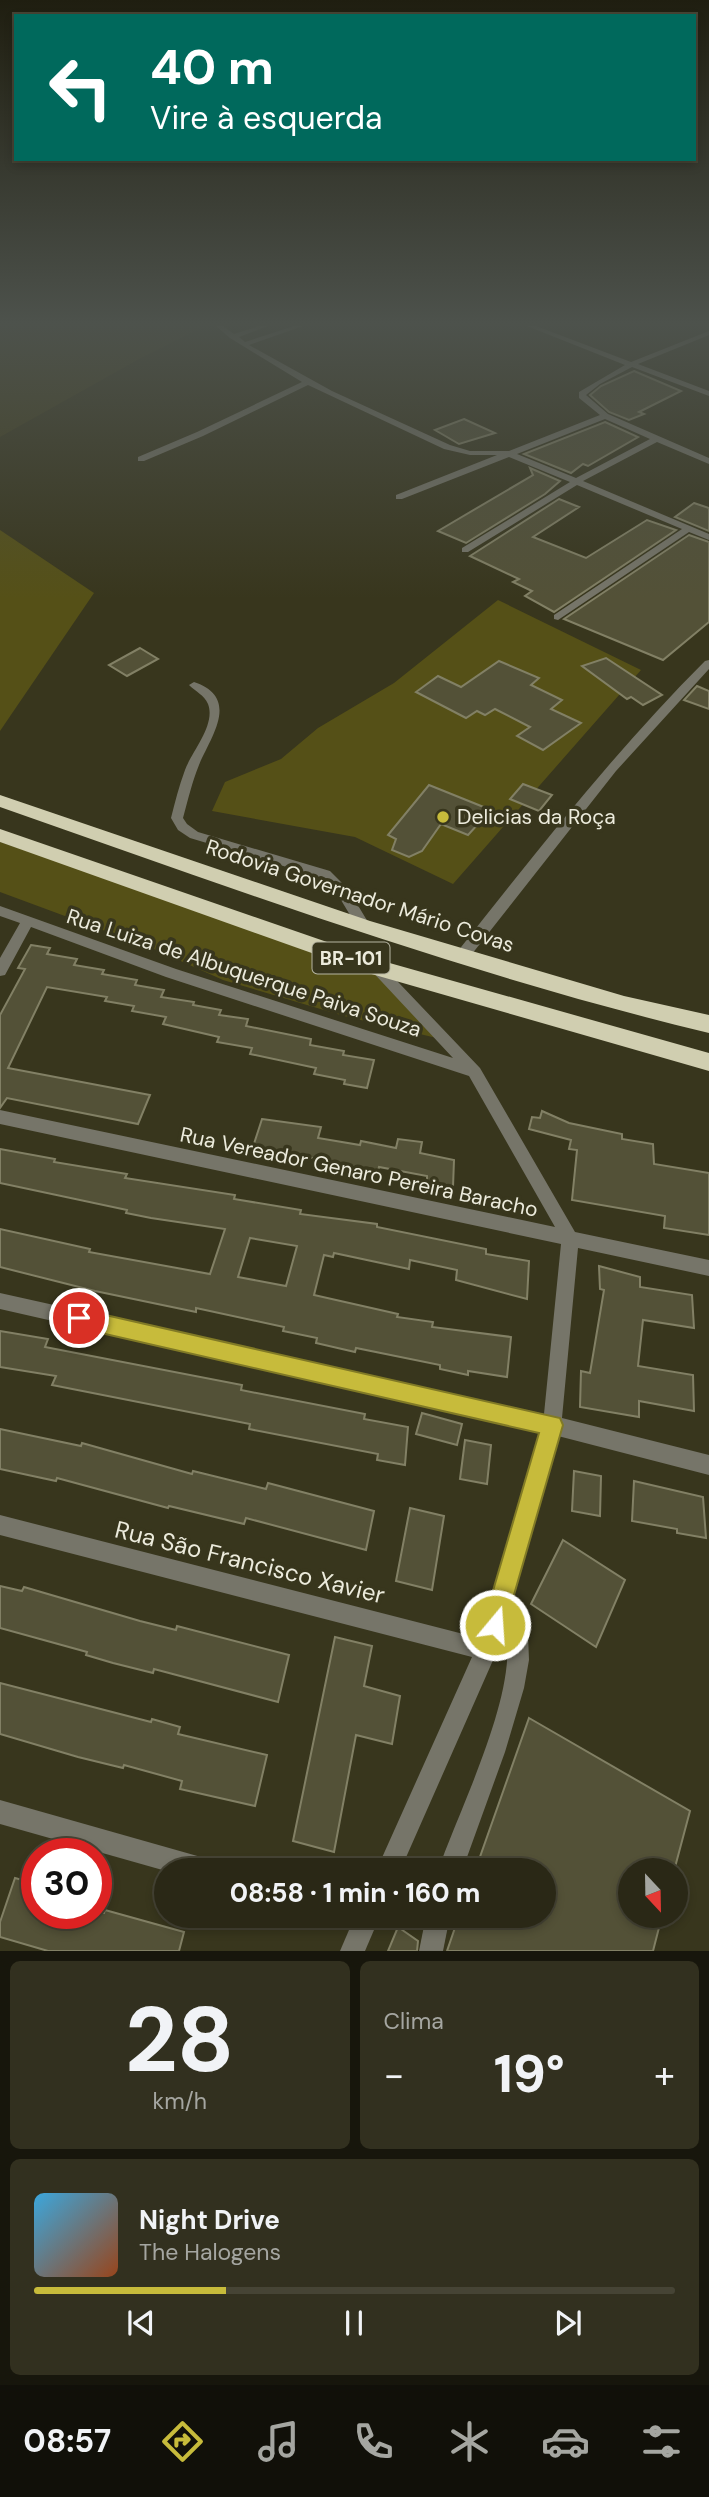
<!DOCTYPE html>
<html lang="pt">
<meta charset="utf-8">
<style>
:root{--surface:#2a2816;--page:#32301f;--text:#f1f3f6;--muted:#a5a6a1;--line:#464435;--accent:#c7bb3b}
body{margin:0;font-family:"DM Sans",sans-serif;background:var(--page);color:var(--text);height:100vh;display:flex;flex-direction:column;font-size:26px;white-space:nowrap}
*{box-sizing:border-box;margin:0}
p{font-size:23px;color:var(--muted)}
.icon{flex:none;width:38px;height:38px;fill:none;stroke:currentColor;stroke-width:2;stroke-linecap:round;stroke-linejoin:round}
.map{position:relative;height:1951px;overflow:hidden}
.details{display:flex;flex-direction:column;gap:10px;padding:10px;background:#17160c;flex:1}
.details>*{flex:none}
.hud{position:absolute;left:14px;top:14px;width:682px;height:147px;border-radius:0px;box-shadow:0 4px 10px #0003,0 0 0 2px var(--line);background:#00695c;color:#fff;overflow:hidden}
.needle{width:46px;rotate:158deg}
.controls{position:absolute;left:618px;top:1858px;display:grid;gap:14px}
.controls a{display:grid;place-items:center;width:70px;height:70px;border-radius:50%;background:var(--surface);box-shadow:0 4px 10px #0003,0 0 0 2px var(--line);font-size:35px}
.speed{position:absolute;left:21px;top:1838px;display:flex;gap:14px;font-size:35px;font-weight:700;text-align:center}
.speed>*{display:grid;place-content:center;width:91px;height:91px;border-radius:50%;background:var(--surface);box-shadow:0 4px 10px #0003,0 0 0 2px var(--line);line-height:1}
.speed .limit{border:10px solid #d22;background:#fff;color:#111}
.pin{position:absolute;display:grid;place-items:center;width:60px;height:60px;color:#fff;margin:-30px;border:4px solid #fff;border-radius:50%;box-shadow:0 2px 7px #0007}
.me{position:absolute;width:77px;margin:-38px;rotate:18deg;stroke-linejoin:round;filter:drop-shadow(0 0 5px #0008)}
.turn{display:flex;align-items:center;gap:24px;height:147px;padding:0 21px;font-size:32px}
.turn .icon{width:91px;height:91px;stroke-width:2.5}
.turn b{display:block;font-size:49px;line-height:60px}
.big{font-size:52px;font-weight:800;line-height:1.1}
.details .tile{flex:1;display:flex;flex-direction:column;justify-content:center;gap:10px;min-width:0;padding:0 24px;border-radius:10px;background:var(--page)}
.details .dial{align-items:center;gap:0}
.dial b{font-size:91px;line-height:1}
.song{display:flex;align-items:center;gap:21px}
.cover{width:84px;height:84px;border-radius:10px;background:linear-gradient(135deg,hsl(200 70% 55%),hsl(20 70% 35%))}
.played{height:7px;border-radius:4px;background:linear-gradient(90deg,var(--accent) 30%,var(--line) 30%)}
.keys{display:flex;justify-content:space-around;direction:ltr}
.heat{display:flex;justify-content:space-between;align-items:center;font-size:38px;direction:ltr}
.details .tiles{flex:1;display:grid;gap:10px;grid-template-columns:1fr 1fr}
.tile:last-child{grid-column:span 2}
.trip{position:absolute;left:154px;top:1858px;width:402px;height:70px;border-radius:35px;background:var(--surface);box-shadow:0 4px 10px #0003,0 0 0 2px var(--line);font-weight:800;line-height:70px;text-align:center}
.menu{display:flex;height:112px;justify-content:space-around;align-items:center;background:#111009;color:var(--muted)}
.menu .icon{width:49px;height:49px}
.menu .active{color:var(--accent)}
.menu b{font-size:32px;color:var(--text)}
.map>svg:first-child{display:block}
.built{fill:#423f1e}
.green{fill:#555017}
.building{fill:#535137;stroke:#828065;stroke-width:2;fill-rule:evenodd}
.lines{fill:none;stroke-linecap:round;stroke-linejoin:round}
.street{fill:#767569;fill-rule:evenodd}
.highway{fill:#d0ceb0;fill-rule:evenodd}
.route{fill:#c7bb3b;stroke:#817a26;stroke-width:2}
.poi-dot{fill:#c7bb3b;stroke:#38361d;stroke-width:2.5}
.labels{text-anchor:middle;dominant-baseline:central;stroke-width:7;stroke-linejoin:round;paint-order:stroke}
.shield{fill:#38361d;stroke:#b6b5a3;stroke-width:2}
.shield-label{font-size:19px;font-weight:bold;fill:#ecebdc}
.poi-label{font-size:21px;fill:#ecebdc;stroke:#38361d;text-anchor:start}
.street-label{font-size:21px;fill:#ecebdc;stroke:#38361d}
.near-street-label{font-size:24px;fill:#ecebdc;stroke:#38361d}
</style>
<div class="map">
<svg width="709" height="1951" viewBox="0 0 709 1951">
<rect width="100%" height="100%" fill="#38361d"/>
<path class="built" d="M0 326H200L203 327 141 358 0 437Z"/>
<g class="green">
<path d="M0 530 94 593 0 731Z"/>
<path d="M498 600 641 670 453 884 355 837 212 811 225 782 281 759 318 728 394 683Z"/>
<path d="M0 842 375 967 445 1040 344 1016 223 980 154 949 0 892Z"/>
</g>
<g class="building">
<path d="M634 371 681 391 639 412 644 414 629 420 609 412 590 395 601 386Z"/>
<path d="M464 419 495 433 459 444 435 430Z"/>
<path d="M605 422 638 437 588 466 583 464 571 473 524 454Z"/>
<path d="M530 468 560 481 545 494 466 543 438 531 533 475Z"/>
<path d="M559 499 579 507 533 537 586 558 647 520 676 530 554 612 525 596 532 591 513 582 519 579 470 556Z"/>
<path d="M694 503 709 508V531L675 517Z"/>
<path d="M689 535 709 542V622L663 660 564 619Z"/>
<path d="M140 648 158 659 127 676 109 665Z"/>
<path d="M606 658 662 695 643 705 631 697 627 699 582 666Z"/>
<path d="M499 661 539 678 531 685 562 700 551 709 581 723 543 750 517 736 530 727 495 709 485 715 477 711 466 718 416 692 438 676 461 687Z"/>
<path d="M697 686 709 691V709L684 700Z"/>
<path d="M523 784 552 795 539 811 510 799Z"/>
<path d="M429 785 491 810 468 835 441 824 422 851 409 857 392 850 396 839 388 835Z"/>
<path d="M31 945 50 948 47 954 77 959 74 965 104 970 102 974 137 980 135 985 164 990 161 997 194 1002 193 1005 221 1010 219 1015 248 1019 246 1026 311 1039 310 1045 344 1051 343 1055 374 1060 367 1088 344 1084 345 1080 314 1074 316 1068 250 1054 252 1048 217 1042 219 1037 163 1024 166 1017 132 1011 134 1006 105 1001 107 997 47 987 8 1068 150 1095 138 1124 7 1098 0 1108V1015L25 969 18 968Z"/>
<path d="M542 1111 569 1123 622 1134V1139L653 1144 654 1164 709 1173V1235L664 1228 665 1216 572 1200 577 1150 569 1149 571 1140 529 1129 532 1117 540 1118Z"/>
<path d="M262 1119 321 1127 318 1138 360 1145 361 1141 396 1148 398 1139 422 1142 420 1153 454 1160 453 1187 427 1181V1176L379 1167 378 1171 277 1151 276 1154 252 1150Z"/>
<path d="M0 1149 55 1159 54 1162 127 1174 125 1178 235 1195 234 1199 301 1210 300 1214 377 1224V1227L486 1249V1254L529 1261 527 1299 456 1280 457 1270 410 1260 409 1269 334 1253 333 1257 324 1255 314 1295 398 1314 397 1317 433 1322 432 1327 511 1337 507 1377 468 1371V1375L440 1369V1365L356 1348 355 1352 316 1343 317 1338 283 1331 284 1327 196 1308V1312L95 1291 0 1267V1229L90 1249 89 1252 210 1274 225 1229 151 1218 126 1213 127 1210 0 1183ZM250 1238 297 1246 286 1286 238 1277Z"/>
<path d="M599 1266 640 1277V1287L692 1295 694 1328 643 1320 638 1366 693 1375 694 1411 639 1401V1417L580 1407 581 1371 590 1373 604 1290 600 1289Z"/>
<path d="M0 1331 48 1339 45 1347 242 1385 241 1390 365 1414 364 1419 408 1427 405 1465 377 1460 378 1454 249 1429 250 1424 52 1385 56 1376 0 1367Z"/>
<path d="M422 1413 462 1424 457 1445 416 1434Z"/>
<path d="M0 1429 81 1446 82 1443 192 1474 193 1471 266 1489 268 1483 374 1511 366 1550 246 1518 244 1524 169 1506 168 1508 57 1478 56 1481 0 1469Z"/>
<path d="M465 1440 491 1445 487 1484 460 1479Z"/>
<path d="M574 1471 601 1476 600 1516 572 1511Z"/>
<path d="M634 1481 703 1497 706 1538 677 1533V1529L632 1521Z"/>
<path d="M410 1508 444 1516 432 1590 396 1581Z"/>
<path d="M563 1540 625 1580 596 1647 531 1604Z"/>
<path d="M0 1586 22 1591 24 1587 140 1621 176 1630 177 1626 289 1655 278 1702 154 1669 153 1673 113 1663 86 1655 87 1652 0 1628Z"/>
<path d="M335 1637 372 1646 364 1686 400 1696 392 1744 356 1735 334 1852 293 1841Z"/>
<path d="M0 1683 151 1722 152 1719 180 1727 178 1734 267 1755 255 1806 180 1789 182 1781 124 1765 123 1768 78 1757 0 1734Z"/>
<path d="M529 1718 690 1811 674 1871H630V1916H662L653 1951H447L459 1916H544V1871H475Z"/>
<path d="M15 1878 37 1884V1913H104L105 1910 184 1932 179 1951H48L0 1937V1922Z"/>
<path d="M398 1927 418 1941 417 1951H388Z"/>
</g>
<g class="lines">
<g class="street">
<path d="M216 326H223L234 334 259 326H268L239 337 245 342 294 326H303L249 345 332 391 450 445 470 451H509L600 415 579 398V392L625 365 527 326H536L631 362 709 331V335L638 364 709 391V396L632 367 600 384 586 395 608 414 709 458V464L657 442 583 481 709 534V540L689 532 558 620 554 619V615L682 529 577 485 468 552H462V548L570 482 509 457 402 499H396V495L497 455H470L444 449 308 385 203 436 144 461H138V457L197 432 302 382 230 338ZM605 419 650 439 576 478 517 454Z"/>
<path d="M709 660V669L616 771 468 959H458L456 955 458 951C537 851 615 751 705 661Z"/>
<path d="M194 682C241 698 211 736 199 765 192 782 188 800 183 818L187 824 198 832 330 871 348 889 371 927 369 930H359L338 895 320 877 190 838 178 830 171 818C175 802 179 786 185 770 192 751 216 725 208 704 204 695 195 691 189 685Z"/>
<path d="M0 906 176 969 453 1058 368 967 370 963H380L480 1068 575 1232 709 1260V1276L578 1248 562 1418 709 1455V1475L558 1436 512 1598 528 1635 529 1660 524 1688 505 1752 462 1871H438C458 1811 523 1685 504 1626L494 1658 400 1871H376L472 1657 0 1535V1515L479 1638 541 1432 0 1309V1293L544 1414 561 1244 0 1124V1110L555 1227 469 1076 166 977 31 927 5 975 0 976V958L20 923 0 916Z"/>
<path d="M0 1800 208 1859 216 1863 220 1871H166L0 1824Z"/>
<path d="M355 1916H380L365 1951H340Z"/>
<path d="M426 1916H450L443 1951H419Z"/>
</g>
<g class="highway">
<path d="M0 795 370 921 624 996 709 1015V1033C467 975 234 889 0 807Z"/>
<path d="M0 829 379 960 709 1053V1071L368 973 0 842Z"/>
</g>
</g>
<linearGradient id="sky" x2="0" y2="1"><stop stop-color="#1f1e10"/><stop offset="0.54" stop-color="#4d524c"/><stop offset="1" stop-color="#4d524c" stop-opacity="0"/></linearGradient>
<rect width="709" height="599" fill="url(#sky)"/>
<path class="route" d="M79 1309 560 1418 563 1425 503 1633 495 1637 486 1633 483 1625 539 1433 79 1328 72 1325 69 1318 72 1312Z"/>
<circle class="poi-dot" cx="443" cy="817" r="7"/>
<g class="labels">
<rect class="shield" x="312.5" y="942.5" width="77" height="31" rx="5"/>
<g class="shield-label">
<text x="351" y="958">BR-101</text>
</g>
<g class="poi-label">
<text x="457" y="817">Delicias da Roça</text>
</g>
<g class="street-label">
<text transform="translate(360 896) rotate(18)">Rodovia Governador Mário Covas</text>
<text transform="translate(244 973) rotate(18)">Rua Luiza de Albuquerque Paiva Souza</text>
<text transform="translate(359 1172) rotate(12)">Rua Vereador Genaro Pereira Baracho</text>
</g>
<g class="near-street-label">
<text transform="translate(250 1562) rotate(14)">Rua São Francisco Xavier</text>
</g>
</g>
</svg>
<div class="controls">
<a><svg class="needle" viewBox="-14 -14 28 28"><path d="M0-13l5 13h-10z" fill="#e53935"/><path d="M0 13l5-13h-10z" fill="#a5a6a1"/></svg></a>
</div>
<div class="speed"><div class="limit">30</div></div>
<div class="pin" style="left:79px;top:1318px;background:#d93025"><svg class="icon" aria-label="arrive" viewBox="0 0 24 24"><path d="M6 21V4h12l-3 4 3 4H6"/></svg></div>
<svg class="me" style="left:495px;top:1625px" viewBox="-20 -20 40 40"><circle r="17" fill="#c7bb3b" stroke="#fff" stroke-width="3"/><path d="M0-11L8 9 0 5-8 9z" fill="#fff"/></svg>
<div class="trip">08:58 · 1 min · 160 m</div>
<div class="hud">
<div class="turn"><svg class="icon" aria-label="left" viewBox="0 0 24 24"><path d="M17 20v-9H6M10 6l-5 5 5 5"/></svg><div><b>40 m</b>Vire à esquerda</div></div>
</div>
</div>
<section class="details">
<div class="tiles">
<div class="tile dial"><b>28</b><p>km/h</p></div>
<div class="tile"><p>Clima</p>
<div class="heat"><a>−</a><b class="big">19°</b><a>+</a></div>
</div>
<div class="tile">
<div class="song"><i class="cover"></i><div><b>Night Drive</b><p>The Halogens</p></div></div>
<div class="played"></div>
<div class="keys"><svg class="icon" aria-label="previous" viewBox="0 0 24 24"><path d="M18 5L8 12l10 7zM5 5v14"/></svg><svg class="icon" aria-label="pause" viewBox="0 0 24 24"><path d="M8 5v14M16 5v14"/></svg><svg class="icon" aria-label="next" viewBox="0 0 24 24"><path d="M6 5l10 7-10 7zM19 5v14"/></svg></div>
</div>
</div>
</section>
<nav class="menu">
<b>08:57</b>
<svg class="icon active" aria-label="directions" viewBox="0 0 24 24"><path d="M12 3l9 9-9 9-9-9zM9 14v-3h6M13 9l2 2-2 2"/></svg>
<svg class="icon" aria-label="music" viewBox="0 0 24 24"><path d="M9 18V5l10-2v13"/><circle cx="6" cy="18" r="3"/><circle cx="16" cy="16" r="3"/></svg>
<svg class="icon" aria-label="phone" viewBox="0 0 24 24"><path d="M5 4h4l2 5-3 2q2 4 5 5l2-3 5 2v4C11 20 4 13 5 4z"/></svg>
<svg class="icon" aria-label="climate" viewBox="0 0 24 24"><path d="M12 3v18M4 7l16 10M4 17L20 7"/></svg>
<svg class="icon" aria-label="car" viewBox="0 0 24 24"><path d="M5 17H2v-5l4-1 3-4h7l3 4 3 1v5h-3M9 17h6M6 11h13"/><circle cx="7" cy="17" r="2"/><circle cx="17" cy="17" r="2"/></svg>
<svg class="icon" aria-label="filters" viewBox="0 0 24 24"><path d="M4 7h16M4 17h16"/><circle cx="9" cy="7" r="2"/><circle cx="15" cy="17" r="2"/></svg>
</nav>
